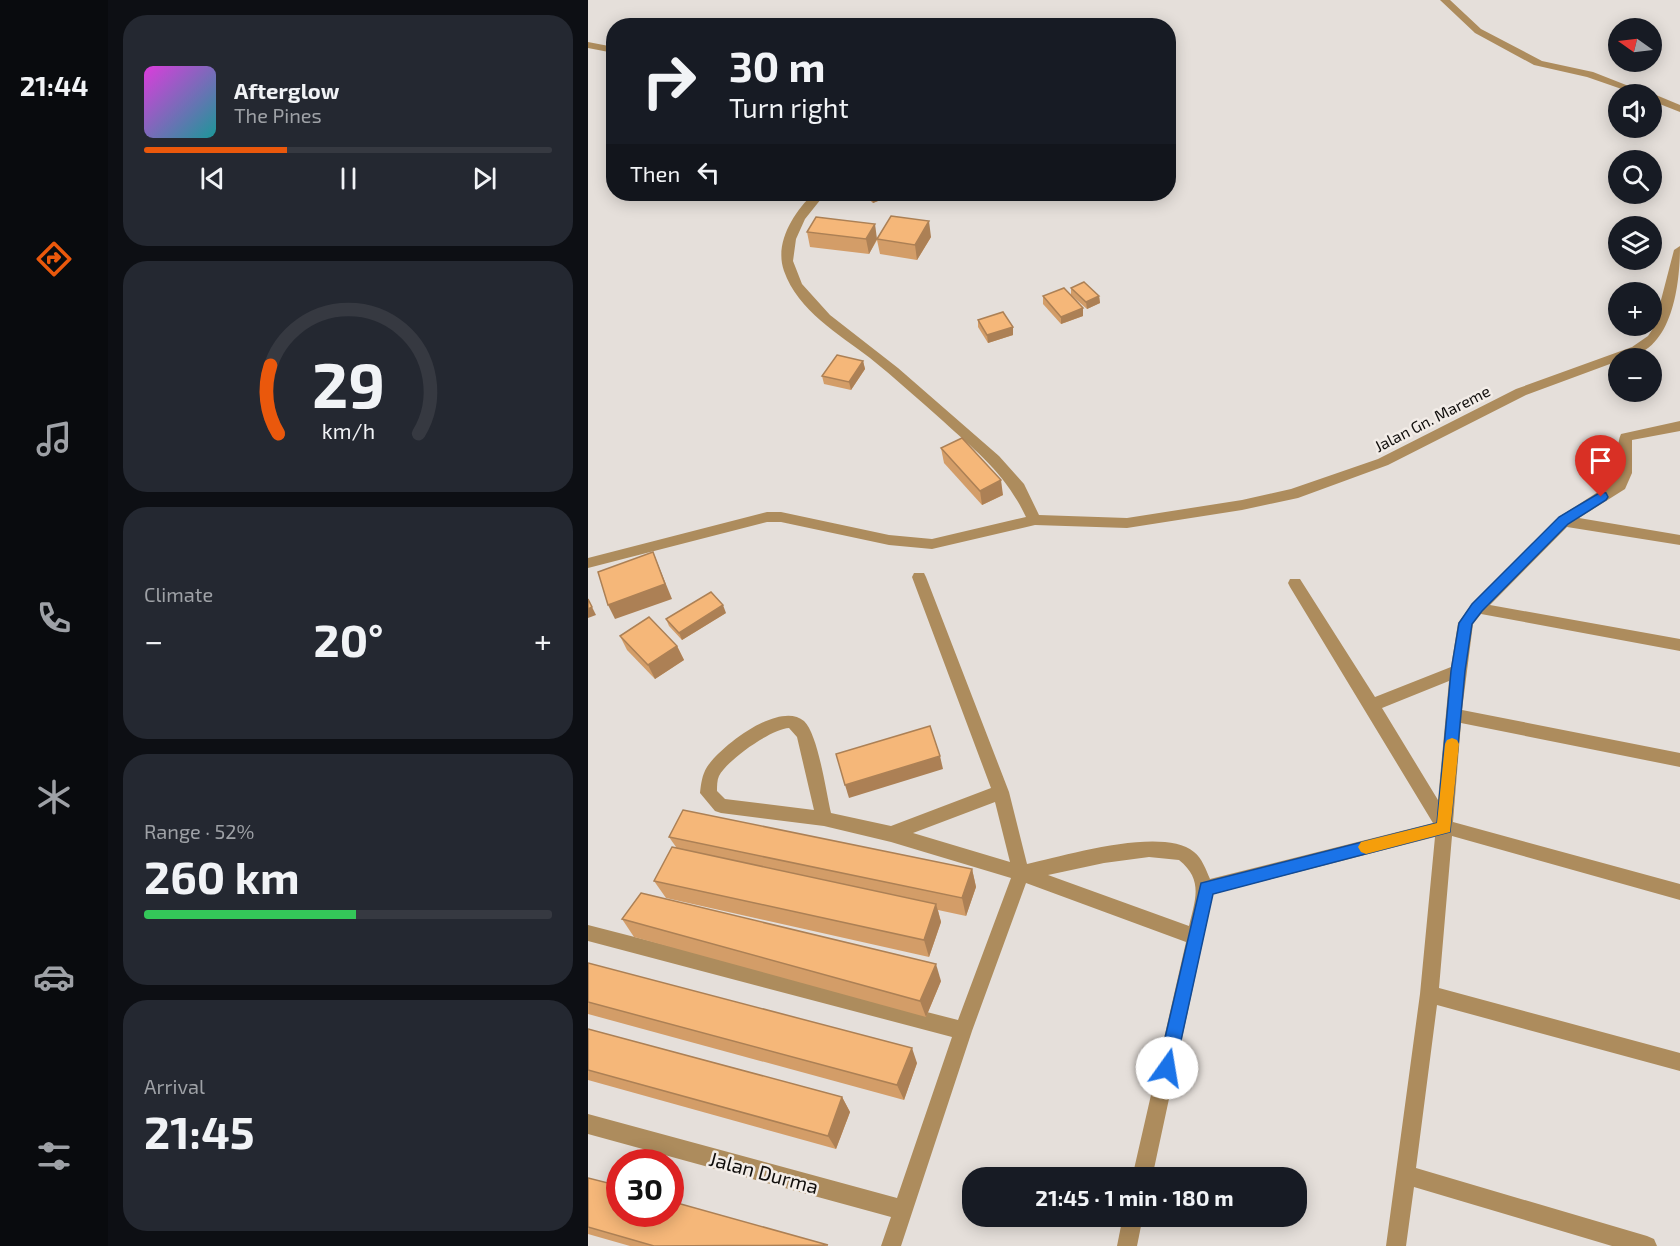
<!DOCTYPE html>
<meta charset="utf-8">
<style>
:root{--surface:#171b24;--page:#242831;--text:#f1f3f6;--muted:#9ea1a6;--line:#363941;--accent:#ea580c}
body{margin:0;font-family:"Exo 2",sans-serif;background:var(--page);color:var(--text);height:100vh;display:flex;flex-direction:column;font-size:22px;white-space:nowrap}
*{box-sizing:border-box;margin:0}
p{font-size:20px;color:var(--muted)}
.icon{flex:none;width:33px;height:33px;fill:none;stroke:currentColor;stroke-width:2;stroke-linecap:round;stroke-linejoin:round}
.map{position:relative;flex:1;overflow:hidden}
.sheet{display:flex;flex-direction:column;gap:15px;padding:15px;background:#0d0f14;width:480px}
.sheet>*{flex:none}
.guide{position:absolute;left:18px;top:18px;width:570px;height:183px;border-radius:24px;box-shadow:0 3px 15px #0003;background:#171b24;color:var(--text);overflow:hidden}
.needle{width:39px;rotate:284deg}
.buttons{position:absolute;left:1020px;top:18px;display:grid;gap:12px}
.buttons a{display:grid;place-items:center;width:54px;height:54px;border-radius:50%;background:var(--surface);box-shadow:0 3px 15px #0003;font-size:30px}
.speed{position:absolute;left:18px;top:1149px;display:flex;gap:12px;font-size:30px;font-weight:700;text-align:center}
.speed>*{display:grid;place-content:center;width:78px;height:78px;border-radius:50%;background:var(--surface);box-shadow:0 3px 15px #0003;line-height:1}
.speed .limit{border:9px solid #d22;background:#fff;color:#111}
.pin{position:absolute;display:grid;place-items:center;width:51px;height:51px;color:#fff;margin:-62px -26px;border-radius:50% 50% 50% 0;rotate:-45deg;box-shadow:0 0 6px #0007}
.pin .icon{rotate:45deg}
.me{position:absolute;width:66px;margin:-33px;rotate:13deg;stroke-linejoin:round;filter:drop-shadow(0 0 4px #0008)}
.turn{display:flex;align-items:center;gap:21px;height:126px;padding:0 24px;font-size:27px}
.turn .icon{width:78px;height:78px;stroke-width:2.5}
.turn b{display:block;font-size:42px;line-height:51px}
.then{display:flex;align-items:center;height:57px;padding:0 24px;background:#0003;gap:12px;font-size:22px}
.big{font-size:45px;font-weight:700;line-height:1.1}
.sheet .widget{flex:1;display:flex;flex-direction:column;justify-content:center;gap:9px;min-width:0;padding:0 21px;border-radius:24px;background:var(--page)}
.sheet .dial{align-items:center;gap:0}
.dial svg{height:156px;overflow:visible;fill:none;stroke:var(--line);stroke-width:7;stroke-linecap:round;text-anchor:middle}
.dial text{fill:var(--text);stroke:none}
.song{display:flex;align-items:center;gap:18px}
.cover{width:72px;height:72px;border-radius:9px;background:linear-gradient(135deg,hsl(300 70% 55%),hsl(180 70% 35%))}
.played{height:6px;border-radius:3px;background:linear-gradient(90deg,var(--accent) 35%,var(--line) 35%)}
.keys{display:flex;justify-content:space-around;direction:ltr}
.heat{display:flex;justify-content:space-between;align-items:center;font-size:33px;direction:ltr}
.charge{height:9px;border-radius:4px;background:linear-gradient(90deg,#34c759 52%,var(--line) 0)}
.trip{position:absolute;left:374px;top:1167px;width:345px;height:60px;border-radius:24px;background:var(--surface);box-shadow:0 3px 15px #0003;font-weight:700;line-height:60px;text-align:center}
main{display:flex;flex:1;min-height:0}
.tabs{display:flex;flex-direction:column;width:108px;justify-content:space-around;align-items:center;background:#090b0e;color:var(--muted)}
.tabs .icon{width:42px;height:42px}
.tabs .current{color:var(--accent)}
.tabs b{font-size:27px;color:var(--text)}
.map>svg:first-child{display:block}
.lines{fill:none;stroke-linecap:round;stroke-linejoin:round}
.street{fill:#ad8c5d;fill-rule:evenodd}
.wall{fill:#d39d68}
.shaded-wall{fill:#ac8055}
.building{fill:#f5b779;stroke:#ac8055;stroke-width:1.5}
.route{fill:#1a73e8;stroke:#114b97;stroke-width:1.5}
.slow{fill:#f59e0b}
.labels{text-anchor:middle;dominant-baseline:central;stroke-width:5;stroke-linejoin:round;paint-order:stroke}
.street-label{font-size:16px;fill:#100e0c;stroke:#f2ece7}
.near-street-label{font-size:20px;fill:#100e0c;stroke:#f2ece7}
</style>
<main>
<nav class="tabs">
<b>21:44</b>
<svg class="icon current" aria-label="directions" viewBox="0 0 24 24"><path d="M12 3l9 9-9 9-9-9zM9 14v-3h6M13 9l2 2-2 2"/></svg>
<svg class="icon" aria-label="music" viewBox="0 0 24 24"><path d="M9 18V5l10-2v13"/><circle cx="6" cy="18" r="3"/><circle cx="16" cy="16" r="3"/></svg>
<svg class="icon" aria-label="phone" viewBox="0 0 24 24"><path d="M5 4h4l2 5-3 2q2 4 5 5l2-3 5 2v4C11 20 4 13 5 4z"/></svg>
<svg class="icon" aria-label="climate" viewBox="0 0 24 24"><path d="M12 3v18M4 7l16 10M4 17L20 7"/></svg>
<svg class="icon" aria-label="car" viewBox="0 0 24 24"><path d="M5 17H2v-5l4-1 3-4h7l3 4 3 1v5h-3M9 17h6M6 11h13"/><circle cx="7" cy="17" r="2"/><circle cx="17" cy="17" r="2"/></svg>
<svg class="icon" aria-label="filters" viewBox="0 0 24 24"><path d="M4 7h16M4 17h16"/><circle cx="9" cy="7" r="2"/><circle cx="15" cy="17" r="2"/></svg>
</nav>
<section class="sheet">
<div class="widget">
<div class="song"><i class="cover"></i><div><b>Afterglow</b><p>The Pines</p></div></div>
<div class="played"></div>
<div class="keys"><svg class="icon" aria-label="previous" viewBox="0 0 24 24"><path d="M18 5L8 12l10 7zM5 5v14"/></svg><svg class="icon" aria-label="pause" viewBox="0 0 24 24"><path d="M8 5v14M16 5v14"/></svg><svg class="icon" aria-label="next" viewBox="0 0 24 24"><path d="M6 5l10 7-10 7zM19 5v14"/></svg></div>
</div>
<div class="widget dial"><svg viewBox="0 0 100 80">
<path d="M14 69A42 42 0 1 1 86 69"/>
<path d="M14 69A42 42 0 0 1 10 34" stroke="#ea580c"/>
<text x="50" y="56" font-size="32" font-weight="700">29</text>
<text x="50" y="72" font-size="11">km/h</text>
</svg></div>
<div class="widget"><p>Climate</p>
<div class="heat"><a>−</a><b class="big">20°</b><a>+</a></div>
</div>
<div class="widget"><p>Range · 52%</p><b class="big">260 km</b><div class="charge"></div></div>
<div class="widget"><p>Arrival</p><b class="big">21:45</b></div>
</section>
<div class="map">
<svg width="1092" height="1246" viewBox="0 0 1092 1246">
<rect width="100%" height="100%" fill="#e5dfda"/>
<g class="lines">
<g class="street">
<path d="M852 0H862L893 29 954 61 1005 72 1061 94H1048L999 77 946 65 887 33Z"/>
<path d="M0 42 26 47V53L0 48Z"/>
<path d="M1062 94 1068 95 1092 105V112L1064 101Z"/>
<path d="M225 194H237L217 219 208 239 205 261 214 284 242 315 310 368 411 456 436 484 451 515 539 518 654 500 703 489 790 459 928 389 1044 347 1060 336 1066 327 1086 250 1092 246C1092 286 1084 358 1030 358V361L938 395 800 465 710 498 654 510 539 528 447 525 344 549 301 545 193 522H179L0 568V558L179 512H193L301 535 344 539 438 517C417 473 390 453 355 421 331 400 307 378 282 358 251 334 210 311 196 271 186 243 206 212 225 194Z"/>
<path d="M1092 421V431L1044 440V473L1037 489 991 518 1092 535V545L979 527 902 605 1092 639V651L893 614 885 624 874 710 1092 753V767L873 723 865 822 1092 884V900L864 836 851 988 1092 1053V1071L849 1005 828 1168 1059 1236 1066 1239 1069 1246H1024L826 1187 818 1246H798L832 994 847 837 625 894 564 1178H544L598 942 438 883 384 1031 313 1246H293L303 1217 0 1134V1114L309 1198 364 1037 0 941V925L370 1020 423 878 303 842 236 826 133 813 127 811 112 793C113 784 114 775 119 767 133 746 192 700 216 721 230 734 238 792 243 813L303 826 403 788 324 577 326 573H336L338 577 421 792 439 864C477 856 574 826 606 852 614 858 618 870 622 879L845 823 702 587 700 583 702 579H712L787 697 863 667 870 623 884 604 971 517 1027 481C1035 466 1026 449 1033 434ZM861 681 850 800 794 708ZM201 728 209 737 226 810 137 799 129 791C129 786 129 780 131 776 139 760 183 729 201 728ZM407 802 422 862 325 833ZM561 857 591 860C616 880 607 900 601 926L460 875 516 863Z"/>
<path d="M535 1216H555L549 1246H529Z"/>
</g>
</g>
<g class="wall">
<path d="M275 194H300V197L285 203Z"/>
<path d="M309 194H333L315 200Z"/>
<path d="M460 194H485L482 199Z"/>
<path d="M219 232 289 239 343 237 329 260 292 254 289 240 281 254 222 247Z"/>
<path d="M483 288 511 296 512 303 499 309 483 295Z"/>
<path d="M455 296 495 316 473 324 455 304Z"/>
<path d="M390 320 425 335 400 343 390 327Z"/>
<path d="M275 361 277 369 263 390 236 384 234 376Z"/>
<path d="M353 448 415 495 394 505 356 463Z"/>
<path d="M138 613 94 640 81 626 78 619Z"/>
<path d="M32 636 89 646 96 660 67 679 39 650Z"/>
<path d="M81 837 384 869 388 887 378 916 350 910 353 922 341 957 78 898 66 881 88 847Z"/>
<path d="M34 919 353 981 338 1017 46 937Z"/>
<path d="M0 963 329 1063 316 1100 0 1014Z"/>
<path d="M0 1029 254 1097 262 1112 248 1149 0 1080Z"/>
<path d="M0 1178 240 1246H42L0 1234Z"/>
</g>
<g class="shaded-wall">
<path d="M287 194H300V197L285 203 283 195Z"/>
<path d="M314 194H333L315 200Z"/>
<path d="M341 221 343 237 329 260 327 245Z"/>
<path d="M287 224 289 239 281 254 278 239Z"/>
<path d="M511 296 512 303 499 309 498 302Z"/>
<path d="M495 308V316L473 324V317Z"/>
<path d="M425 327V335L400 343 399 335Z"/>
<path d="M275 361 277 369 263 390 261 382Z"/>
<path d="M413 480 415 495 394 505 392 491Z"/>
<path d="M65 552 84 599 27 619 20 605Z"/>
<path d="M0 599 8 615 0 618Z"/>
<path d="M135 605 138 613 94 640 91 633Z"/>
<path d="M89 646 96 660 67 679 60 665Z"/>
<path d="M352 756 355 769 261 798 257 785Z"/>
<path d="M384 869 388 887 378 916 374 898Z"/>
<path d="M348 904 353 922 341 957 336 940Z"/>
<path d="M348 964 353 981 338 1017 332 1001Z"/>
<path d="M324 1048 329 1063 316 1100 309 1085Z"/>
<path d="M254 1097 262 1112 248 1149 240 1136Z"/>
</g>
<g class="building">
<path d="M303 216 341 221 327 245 289 239Z"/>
<path d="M228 217 287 224 278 239 219 232Z"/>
<path d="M496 282 511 296 498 302 483 288Z"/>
<path d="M476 288 495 308 473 317 455 296Z"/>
<path d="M415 312 425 327 399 335 390 320Z"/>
<path d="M249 355 275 361 261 382 234 376Z"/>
<path d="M374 438 413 480 392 491 353 448Z"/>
<path d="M65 552 77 584 20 605 10 572Z"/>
<path d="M123 592 135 605 91 633 78 619Z"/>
<path d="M0 599 4 607 0 609Z"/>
<path d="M61 617 89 646 60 665 32 636Z"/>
<path d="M342 726 352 756 257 785 248 754Z"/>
<path d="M95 810 384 869 374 898 81 837Z"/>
<path d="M84 847 348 904 336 940 66 881Z"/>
<path d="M53 893 348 964 332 1001 34 919Z"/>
<path d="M0 963 324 1048 309 1085 0 1002Z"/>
<path d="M0 1029 254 1097 240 1136 0 1070Z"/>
<path d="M0 1178 32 1186V1214H82V1201L240 1245 66 1246 0 1227Z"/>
</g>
<path class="route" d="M1013 492 1018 493 1020 497 1018 500 980 524 894 611 884 624 877 671 862 832 625 894 587 1068 585 1074 579 1077 572 1074 570 1068 613 883 849 823 863 671 871 623 884 604 971 517Z"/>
<path class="slow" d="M864 738 869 740 871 744 862 832 778 854 773 852 770 847 773 842 849 823 857 744 859 740Z"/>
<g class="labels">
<g class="street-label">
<text transform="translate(844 418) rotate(-27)">Jalan Gn. Mareme</text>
</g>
<g class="near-street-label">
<text transform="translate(176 1172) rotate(15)">Jalan Durma</text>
</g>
</g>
</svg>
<div class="buttons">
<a><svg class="needle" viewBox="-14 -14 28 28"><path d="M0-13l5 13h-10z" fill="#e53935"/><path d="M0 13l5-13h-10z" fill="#9ea1a6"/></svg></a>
<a><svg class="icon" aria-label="sound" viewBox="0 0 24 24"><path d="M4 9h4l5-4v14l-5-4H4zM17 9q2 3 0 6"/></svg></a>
<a><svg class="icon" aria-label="search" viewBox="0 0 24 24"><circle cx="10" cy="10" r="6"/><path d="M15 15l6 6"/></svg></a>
<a><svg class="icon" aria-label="layers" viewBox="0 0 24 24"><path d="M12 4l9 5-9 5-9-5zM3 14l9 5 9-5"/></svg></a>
<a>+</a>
<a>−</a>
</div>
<div class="speed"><div class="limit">30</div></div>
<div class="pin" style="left:1013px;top:497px;background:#d93025"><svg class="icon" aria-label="arrive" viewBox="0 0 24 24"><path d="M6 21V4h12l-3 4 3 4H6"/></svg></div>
<svg class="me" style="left:579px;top:1068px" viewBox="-20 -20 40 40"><circle r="19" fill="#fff"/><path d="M0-13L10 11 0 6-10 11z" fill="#1a73e8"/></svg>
<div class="trip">21:45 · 1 min · 180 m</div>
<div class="guide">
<div class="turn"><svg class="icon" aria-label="right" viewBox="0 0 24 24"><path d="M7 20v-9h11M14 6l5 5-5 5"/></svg><div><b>30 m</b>Turn right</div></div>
<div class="then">Then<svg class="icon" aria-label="left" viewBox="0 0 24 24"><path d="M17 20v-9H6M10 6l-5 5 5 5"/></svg></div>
</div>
</div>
</main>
